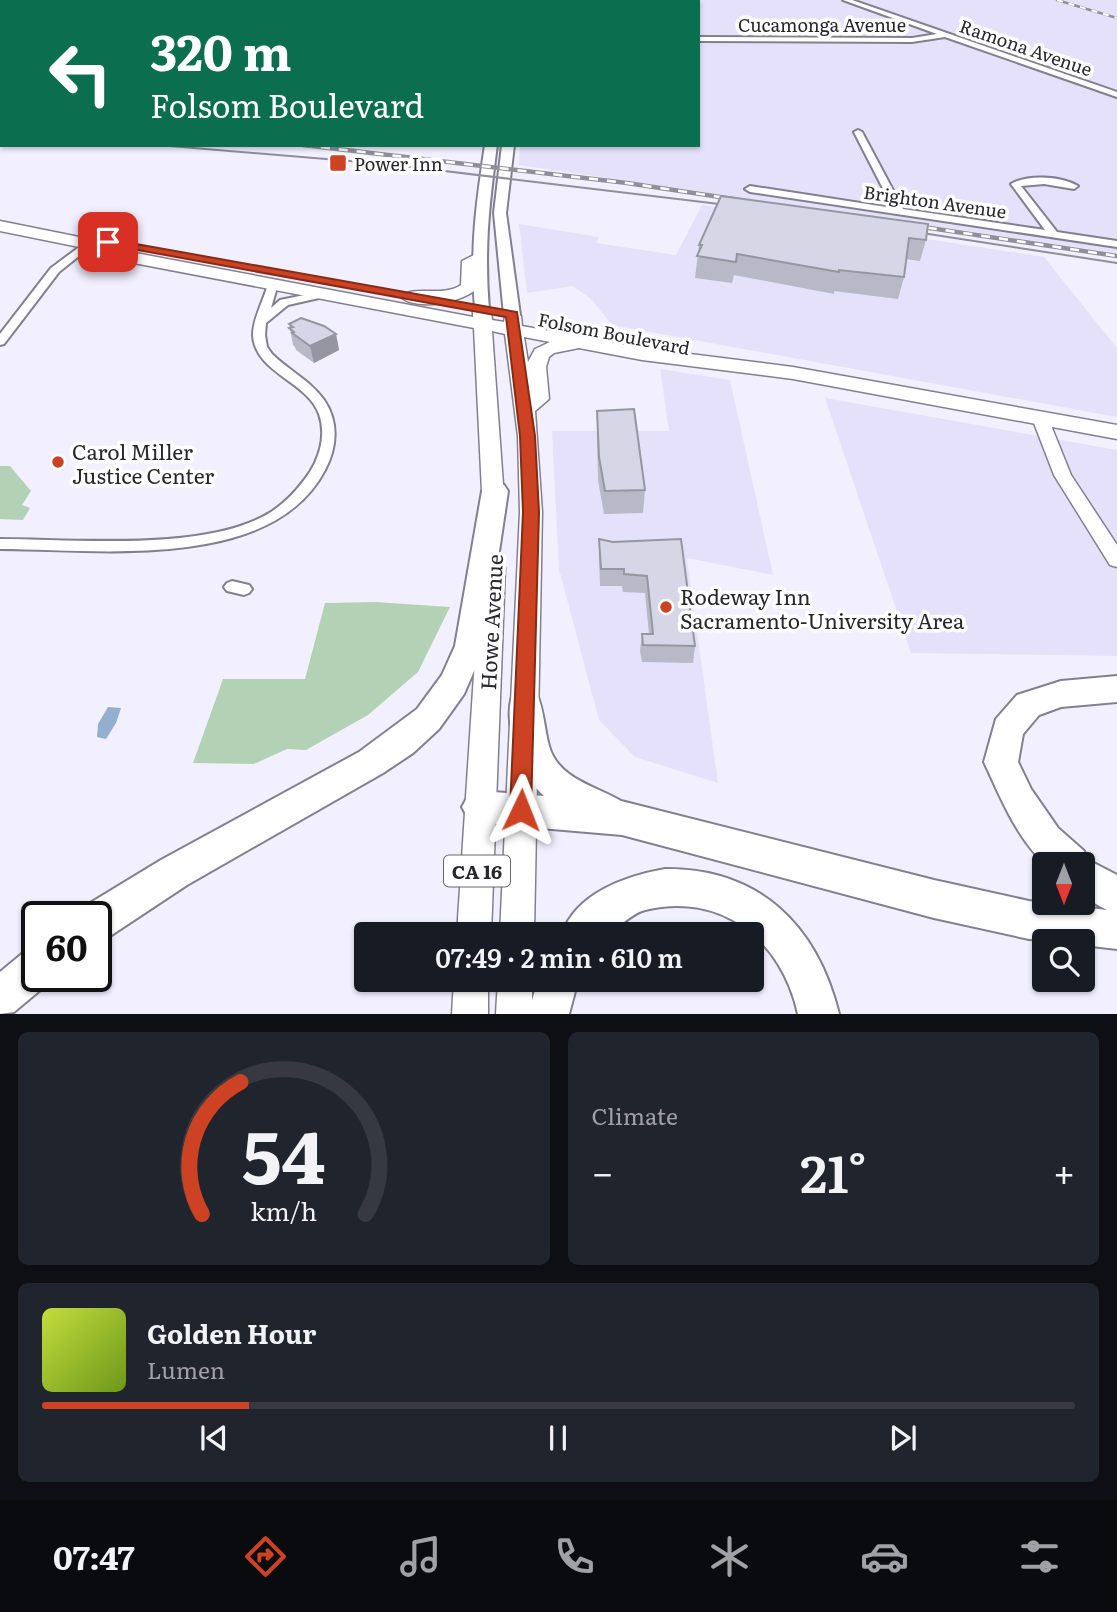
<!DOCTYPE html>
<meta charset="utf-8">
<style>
:root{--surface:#171b24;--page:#20242c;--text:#f1f3f6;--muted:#9ea1a6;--line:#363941;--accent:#cc4222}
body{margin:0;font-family:Literata,serif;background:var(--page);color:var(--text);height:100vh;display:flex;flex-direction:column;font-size:26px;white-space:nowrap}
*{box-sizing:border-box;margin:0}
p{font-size:23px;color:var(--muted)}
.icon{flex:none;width:38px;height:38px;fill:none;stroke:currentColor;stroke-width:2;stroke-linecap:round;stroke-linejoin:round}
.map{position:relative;height:1014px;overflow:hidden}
.sheet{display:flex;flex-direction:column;gap:18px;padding:18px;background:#0d0f14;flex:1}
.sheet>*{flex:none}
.guide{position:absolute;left:0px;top:0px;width:700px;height:147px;box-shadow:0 2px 5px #0004;background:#0b6e4f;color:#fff;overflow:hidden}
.needle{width:46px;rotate:180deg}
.buttons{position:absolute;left:1032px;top:852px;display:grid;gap:14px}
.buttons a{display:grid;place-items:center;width:63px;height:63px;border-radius:7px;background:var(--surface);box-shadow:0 2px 5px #0004;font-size:35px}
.speed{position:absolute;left:21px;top:901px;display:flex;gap:14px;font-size:35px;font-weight:700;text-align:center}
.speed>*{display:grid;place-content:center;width:91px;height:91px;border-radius:50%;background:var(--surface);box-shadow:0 2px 5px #0004;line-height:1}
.speed .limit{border:4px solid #111;border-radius:10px;background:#fff;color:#111}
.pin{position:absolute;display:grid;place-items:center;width:60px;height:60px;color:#fff;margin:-30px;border-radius:14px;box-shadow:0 4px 10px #0006}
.me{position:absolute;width:77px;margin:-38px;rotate:2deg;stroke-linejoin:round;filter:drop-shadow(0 0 5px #0008)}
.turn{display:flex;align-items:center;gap:24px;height:147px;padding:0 35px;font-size:32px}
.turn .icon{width:91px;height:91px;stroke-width:2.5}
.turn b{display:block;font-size:49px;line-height:60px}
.big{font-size:52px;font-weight:600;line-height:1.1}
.sheet .tile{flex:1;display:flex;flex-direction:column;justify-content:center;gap:10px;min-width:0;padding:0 24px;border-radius:10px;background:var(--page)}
.sheet .dial{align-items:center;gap:0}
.dial svg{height:182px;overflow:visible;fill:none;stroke:var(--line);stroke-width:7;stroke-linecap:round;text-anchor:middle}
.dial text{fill:var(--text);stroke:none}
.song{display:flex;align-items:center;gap:21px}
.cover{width:84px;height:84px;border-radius:10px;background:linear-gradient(135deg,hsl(70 70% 55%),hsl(80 70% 35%))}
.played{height:7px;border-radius:4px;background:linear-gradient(90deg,var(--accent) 20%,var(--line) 20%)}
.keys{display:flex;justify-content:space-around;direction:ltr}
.heat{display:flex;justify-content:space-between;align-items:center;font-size:38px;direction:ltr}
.sheet .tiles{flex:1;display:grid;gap:18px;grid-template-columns:1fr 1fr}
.tile:last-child{grid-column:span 2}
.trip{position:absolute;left:354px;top:922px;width:410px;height:70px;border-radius:7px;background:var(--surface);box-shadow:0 2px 5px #0004;font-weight:600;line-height:70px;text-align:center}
.tabs{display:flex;height:112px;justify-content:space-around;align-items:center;background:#090b0e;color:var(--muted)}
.tabs .icon{width:49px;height:49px}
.tabs .current{color:var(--accent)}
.tabs b{font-size:32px;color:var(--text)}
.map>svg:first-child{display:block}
.built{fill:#e5e1fa}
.green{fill:#b3d2b5}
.water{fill:#94aecf}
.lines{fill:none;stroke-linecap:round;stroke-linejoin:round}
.minor-casing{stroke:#82808f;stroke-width:4}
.tertiary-casing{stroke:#82808f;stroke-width:3}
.secondary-casing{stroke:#82808f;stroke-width:4}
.primary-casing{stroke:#82808f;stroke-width:3}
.motorway-casing{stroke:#82808f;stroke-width:4}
.minor{fill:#fff;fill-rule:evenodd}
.tertiary{fill:#fff;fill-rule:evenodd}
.secondary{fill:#fff;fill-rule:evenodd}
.primary{fill:#fff;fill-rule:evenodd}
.motorway{fill:#fff;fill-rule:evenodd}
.tram{stroke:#908f99;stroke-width:2}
.rail-far1-casing{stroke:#908f99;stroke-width:2.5}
.rail-casing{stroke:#908f99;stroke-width:4.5}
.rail-far1{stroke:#fff;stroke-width:2;stroke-dasharray:6;stroke-linecap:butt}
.rail{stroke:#fff;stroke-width:2.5;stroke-dasharray:9;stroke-linecap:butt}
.wall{fill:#b8b8c7}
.shaded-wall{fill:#9696a2}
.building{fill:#d6d6e7;stroke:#9696a2;stroke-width:2}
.route{fill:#cc4222;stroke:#852b16;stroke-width:2}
.poi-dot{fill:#cc4222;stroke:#fff;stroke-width:2.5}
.labels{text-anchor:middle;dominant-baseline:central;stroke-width:7;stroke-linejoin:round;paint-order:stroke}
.far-street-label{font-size:18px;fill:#26262c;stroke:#fff}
.far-poi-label{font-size:18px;fill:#26262c;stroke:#fff;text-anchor:start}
.shield{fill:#fff;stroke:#67676b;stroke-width:2}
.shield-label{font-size:19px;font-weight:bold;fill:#26262c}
.poi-label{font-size:21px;fill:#26262c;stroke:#fff;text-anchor:start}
.street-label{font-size:21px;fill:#26262c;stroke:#fff}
</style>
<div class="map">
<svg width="1117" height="1014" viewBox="0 0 1117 1014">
<rect width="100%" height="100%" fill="#f2f0fe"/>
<g class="built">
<path d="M532 0H1117V253L519 165 520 145H698V2Z"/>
<path d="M702 205 1044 257 1117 348V417L612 325 591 299 573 286 527 293 519 224 599 237 596 243 676 255Z"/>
<path d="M660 369 730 380 773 575 687 558 695 619H699L701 631 697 632 718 783 635 757 599 720 559 569 552 431H669Z"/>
<path d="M825 398 1117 450V656L911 653Z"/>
</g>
<g class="green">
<path d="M0 0H318L2 2 0 79Z"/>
<path d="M0 466H10L31 491 22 505 30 508 23 520 0 519Z"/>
<path d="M375 602 450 607 418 672 368 715 306 750 287 749 254 764 193 763 223 679H305L325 603Z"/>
</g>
<path class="water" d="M108 707 121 708 116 723 106 739 97 737 98 724Z"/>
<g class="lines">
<defs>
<g id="minor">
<path d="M164 0H170L171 2H165Z"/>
<path d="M843 0H852L1117 92V97L945 37 912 42 698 41V37L912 38 937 34Z"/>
<path d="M858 130 862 132 903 209 1045 230 1011 184C1027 174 1062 176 1078 186L1074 189 1044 184 1021 186 1057 232 1117 241V247L750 192 745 189 750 186 893 208 854 132Z"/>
<path d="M86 242 94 244 59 272 4 344 0 345V334L51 268Z"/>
<path d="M273 281 278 284 271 308 280 300 324 291 329 294 328 296 288 305 266 323 265 335 267 347 272 354C288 370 311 381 324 400 339 422 337 447 325 470 271 573 97 549 0 549V539C76 539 207 552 271 512 285 503 296 491 305 479 319 461 327 436 319 414 307 381 255 373 253 335 253 318 264 300 268 284Z"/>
<path d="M232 581 249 585 252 589 249 593 244 595 227 591 224 587 227 583Z"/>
</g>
<path id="tertiary" d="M1040 413 1048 418 1071 475 1117 545V567L1110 565 1054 475 1032 418Z"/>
<g id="secondary">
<rect x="499" y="0" width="8" height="2"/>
<path d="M517 0H525L516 2Z"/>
<path d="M485 145H497C489 205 484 249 489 309L482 313 475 309C470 248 476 205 485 145Z"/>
<path d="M502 145H514L506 213 520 315 512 320 504 315 494 213Z"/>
</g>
<g id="primary">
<path d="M0 221 89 239 109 240 111 243 104 247 473 317V309L482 304 491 309 492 320 504 322 506 312 512 311 521 316 522 326 642 348 793 367 1117 425V439L793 379 642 360 579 348 554 353 549 357 546 367 549 399 535 411 542 512 534 934H500L520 512 518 436 505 334 492 331 505 512 502 518 494 520 486 518 483 512 474 328 97 256 84 248 0 231ZM524 337 550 342 535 349 528 362Z"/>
<path d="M478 253 486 258 478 264V287C465 303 415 311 401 297 413 284 442 298 461 285L462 261Z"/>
<path d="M493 559 502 562 505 568 491 934H457L481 568 484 562Z"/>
<path d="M454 980H488V1014H452Z"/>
<path d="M498 980H532V1014H496Z"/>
</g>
<g id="motorway">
<path d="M495 482 504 485 508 491 485 646 464 694 439 729 413 753 383 773 187 885 110 936 96 941V917H79L82 908 161 860 359 752 417 709 442 675 455 646 482 491 486 485Z"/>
<path d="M1117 676V702L1061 707 1039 715 1023 734 1018 762 1031 789 1058 828 1084 851 1088 860 1117 875V949L1083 945V942L1029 939 934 918 622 835 480 823 468 818 462 807 468 796 480 791 544 796C522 777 500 719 514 692L525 688 536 692C544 709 544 728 549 746 558 779 596 786 621 801L934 880 1029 901 1107 910 1083 897V864H1045C1016 837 1001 798 984 762L996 719 1017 695 1061 681Z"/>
<path d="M665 869C759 868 817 925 839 1014H798C782 940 721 891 645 910 629 914 616 932 605 934 592 938 575 934 562 934 576 893 626 876 665 869Z"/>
<path d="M37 947V976H53L51 981 14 1012 0 1014V972L23 953Z"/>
<path d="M538 980H578L569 1014H528Z"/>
</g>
</defs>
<use href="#minor" class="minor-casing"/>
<use href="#tertiary" class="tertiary-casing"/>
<use href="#secondary" class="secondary-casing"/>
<use href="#primary" class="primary-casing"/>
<use href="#motorway" class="motorway-casing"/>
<use href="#minor" class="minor"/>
<use href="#tertiary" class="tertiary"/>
<use href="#secondary" class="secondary"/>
<use href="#primary" class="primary"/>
<use href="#motorway" class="motorway"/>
<g class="tram">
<path d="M158 145 386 164 736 206"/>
<path d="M909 231 1117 263"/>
</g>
<defs>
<path id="rail-far1" d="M1057 0 1117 18"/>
<g id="rail">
<path d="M303 145 627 183 740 200"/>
<path d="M910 225 1117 256"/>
</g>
</defs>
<use href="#rail-far1" class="rail-far1-casing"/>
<use href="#rail" class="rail-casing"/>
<use href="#rail-far1" class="rail-far1"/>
<use href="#rail" class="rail"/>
</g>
<g class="wall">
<path d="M721 196 926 240 920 261 906 259 904 277 898 299 834 291V294L734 275 732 283 695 278 699 245Z"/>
<path d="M289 324 336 334 339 350 314 363 296 350 295 347 293 345Z"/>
<path d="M597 411 645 490 643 513 604 514 598 480 597 434Z"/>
<path d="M599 539 613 542 681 539 695 646 693 663 642 662 640 651 642 634H649L645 593 623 592 622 586H600L599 557Z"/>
</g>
<path class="shaded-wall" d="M336 334 339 350 314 363 310 346Z"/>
<g class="building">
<path d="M721 196 928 224 926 240 909 238 904 277 839 270V272L737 254 736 262 697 256 702 245H699Z"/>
<path d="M301 318 324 326 336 334 310 346 292 333 294 332 289 328 293 327 289 324Z"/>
<path d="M634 409 645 490 605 491 599 457 597 411Z"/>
<path d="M599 539 613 542 681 539 695 646 643 645 642 634H653L647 576 624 574V569H601Z"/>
</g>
<path class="route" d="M108 239 517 312 535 436 539 512 531 810 528 817 521 820 513 817 510 810 523 512 520 436 506 317 105 244 103 242Z"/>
<g class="poi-dot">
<rect x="329" y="154" width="18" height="18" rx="3.5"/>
<circle cx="58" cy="462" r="7"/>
<circle cx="666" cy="607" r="7"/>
</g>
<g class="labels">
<g class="far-street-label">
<text x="822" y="24">Cucamonga Avenue</text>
<text transform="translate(1026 47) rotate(19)">Ramona Avenue</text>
<text transform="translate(935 201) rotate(8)">Brighton Avenue</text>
<text transform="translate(614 333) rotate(11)">Folsom Boulevard</text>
</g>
<g class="far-poi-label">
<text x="354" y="163">Power Inn</text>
</g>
<rect class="shield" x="444" y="855.5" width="66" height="31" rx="5"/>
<g class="shield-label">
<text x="477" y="871">CA 16</text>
</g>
<g class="poi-label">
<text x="72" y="450">Carol Miller<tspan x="72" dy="24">Justice Center</tspan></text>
<text x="680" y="595">Rodeway Inn<tspan x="680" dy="24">Sacramento-University Area</tspan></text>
</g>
<g class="street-label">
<text transform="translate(490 622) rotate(-87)">Howe Avenue</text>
</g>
</g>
</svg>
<div class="buttons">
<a><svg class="needle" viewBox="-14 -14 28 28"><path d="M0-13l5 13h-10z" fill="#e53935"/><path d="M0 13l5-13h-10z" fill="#9ea1a6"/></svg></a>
<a><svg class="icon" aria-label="search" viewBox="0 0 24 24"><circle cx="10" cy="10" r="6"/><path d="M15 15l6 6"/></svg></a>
</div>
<div class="speed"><div class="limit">60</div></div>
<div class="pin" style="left:108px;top:242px;background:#d93025"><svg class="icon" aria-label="arrive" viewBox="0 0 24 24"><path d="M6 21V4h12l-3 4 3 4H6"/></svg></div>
<svg class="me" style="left:521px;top:810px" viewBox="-20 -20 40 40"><path d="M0-17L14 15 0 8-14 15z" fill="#cc4222" stroke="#fff" stroke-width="4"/></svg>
<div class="trip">07:49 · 2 min · 610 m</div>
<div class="guide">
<div class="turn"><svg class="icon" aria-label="left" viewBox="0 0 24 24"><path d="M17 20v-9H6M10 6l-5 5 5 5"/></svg><div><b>320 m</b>Folsom Boulevard</div></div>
</div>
</div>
<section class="sheet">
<div class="tiles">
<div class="tile dial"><svg viewBox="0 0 100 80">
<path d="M14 69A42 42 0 1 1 86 69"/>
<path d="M14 69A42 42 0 0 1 31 11" stroke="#cc4222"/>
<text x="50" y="56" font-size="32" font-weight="700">54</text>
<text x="50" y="72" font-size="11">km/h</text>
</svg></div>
<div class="tile"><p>Climate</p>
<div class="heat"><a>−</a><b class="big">21°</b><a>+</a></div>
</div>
<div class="tile">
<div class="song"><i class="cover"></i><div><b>Golden Hour</b><p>Lumen</p></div></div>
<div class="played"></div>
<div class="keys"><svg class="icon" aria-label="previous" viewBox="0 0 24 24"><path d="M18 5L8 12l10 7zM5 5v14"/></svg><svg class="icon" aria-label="pause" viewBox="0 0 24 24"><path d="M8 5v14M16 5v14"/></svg><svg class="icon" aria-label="next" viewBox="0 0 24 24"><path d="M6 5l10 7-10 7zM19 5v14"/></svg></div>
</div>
</div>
</section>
<nav class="tabs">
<b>07:47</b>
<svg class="icon current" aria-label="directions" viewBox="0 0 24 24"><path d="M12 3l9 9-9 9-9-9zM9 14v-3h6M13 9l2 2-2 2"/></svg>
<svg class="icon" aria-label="music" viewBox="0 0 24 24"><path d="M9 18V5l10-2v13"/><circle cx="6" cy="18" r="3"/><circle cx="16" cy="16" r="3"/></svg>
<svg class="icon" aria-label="phone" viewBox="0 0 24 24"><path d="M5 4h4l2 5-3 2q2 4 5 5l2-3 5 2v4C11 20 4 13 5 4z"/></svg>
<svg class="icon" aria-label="climate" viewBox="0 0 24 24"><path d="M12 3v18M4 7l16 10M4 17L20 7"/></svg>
<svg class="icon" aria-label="car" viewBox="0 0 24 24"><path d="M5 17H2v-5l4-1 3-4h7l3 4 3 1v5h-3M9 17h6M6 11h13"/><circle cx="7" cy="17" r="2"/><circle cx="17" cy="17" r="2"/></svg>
<svg class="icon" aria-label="filters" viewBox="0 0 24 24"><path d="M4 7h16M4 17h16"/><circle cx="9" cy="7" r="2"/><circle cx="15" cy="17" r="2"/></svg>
</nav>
